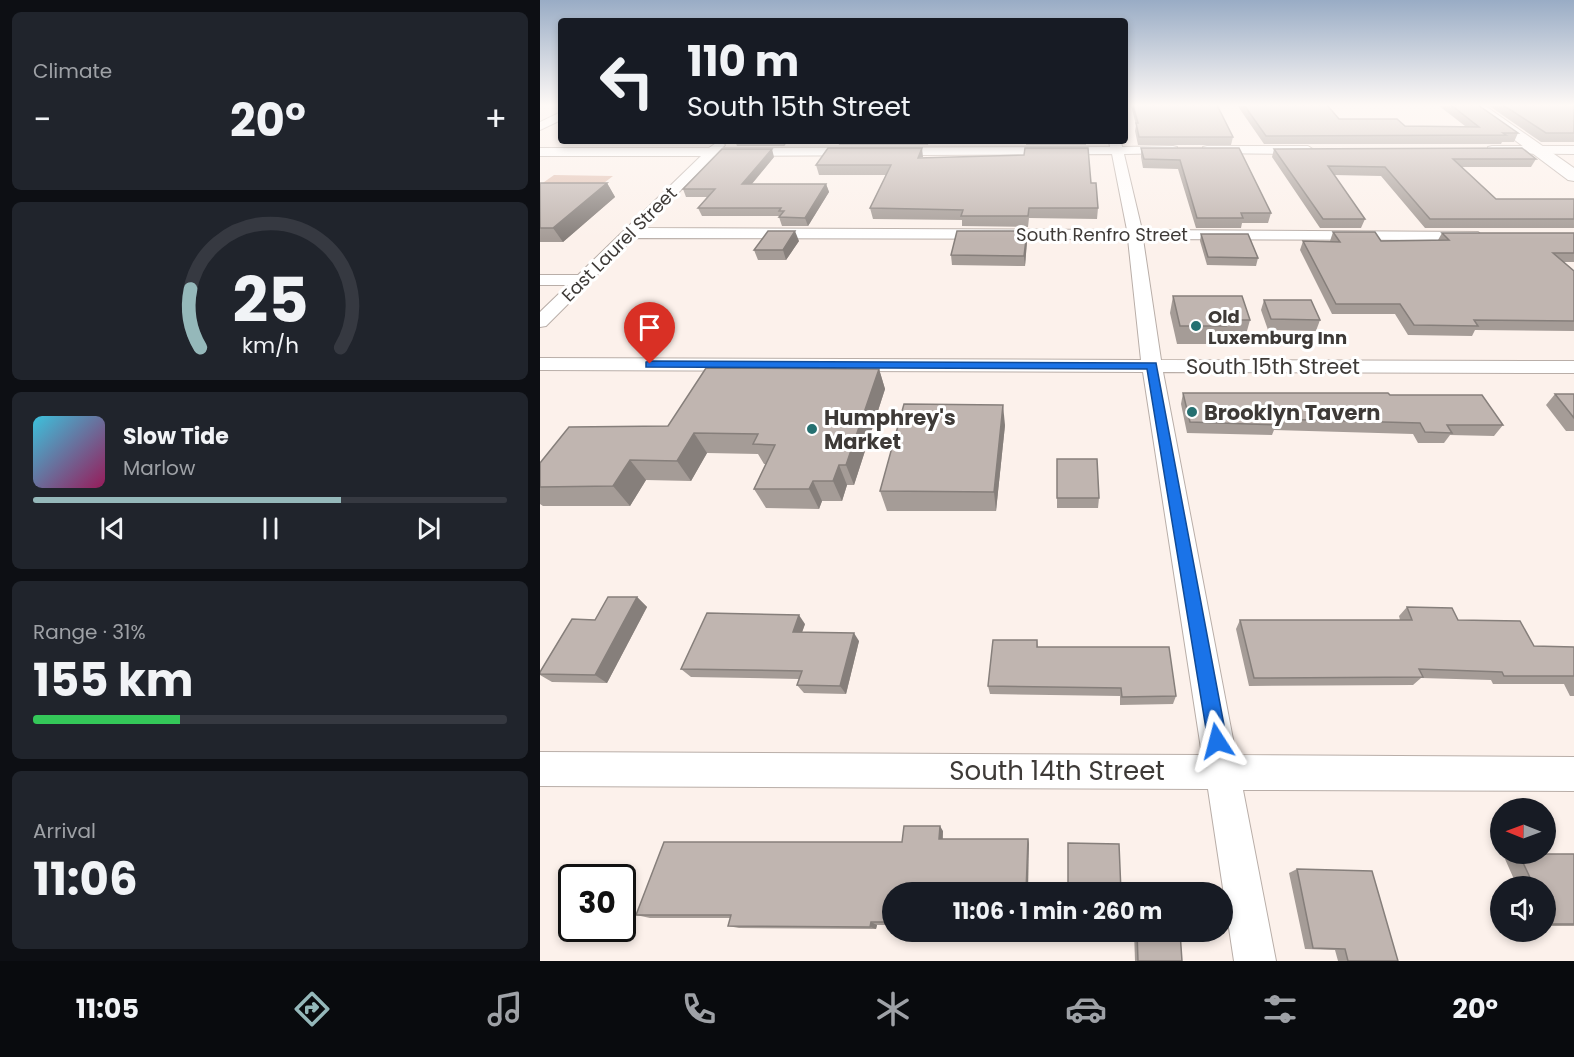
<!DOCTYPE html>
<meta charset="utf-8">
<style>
:root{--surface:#171b24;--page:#20242c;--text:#f1f3f6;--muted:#9ea1a6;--line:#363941;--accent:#95b8ba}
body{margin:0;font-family:Poppins,sans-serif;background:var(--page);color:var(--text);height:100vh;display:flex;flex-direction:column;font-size:22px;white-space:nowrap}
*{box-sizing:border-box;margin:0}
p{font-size:20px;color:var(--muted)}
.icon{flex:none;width:33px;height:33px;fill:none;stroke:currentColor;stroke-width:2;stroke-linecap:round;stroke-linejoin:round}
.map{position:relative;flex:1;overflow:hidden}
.sheet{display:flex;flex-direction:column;gap:12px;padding:12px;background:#0d0f14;width:540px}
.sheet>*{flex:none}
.banner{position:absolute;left:18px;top:18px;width:570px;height:126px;border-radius:6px;box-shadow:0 3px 9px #0003;background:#171b24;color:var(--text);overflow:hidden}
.needle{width:39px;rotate:271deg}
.fabs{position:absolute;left:950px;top:798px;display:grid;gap:12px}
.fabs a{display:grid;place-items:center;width:66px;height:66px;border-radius:50%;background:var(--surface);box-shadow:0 3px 9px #0003;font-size:30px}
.speed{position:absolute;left:18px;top:864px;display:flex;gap:12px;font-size:30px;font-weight:700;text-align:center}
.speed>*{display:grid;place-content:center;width:78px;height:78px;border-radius:50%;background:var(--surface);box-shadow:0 3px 9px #0003;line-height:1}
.speed .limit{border:3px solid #111;border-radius:9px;background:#fff;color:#111}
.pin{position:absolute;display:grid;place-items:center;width:51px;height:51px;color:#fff;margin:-62px -26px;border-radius:50% 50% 50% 0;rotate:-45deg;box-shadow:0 0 6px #0007}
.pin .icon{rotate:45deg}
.me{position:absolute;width:66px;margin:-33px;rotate:351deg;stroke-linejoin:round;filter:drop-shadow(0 0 4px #0008)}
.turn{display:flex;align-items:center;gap:21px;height:126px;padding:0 30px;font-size:27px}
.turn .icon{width:78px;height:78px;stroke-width:2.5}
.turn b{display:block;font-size:42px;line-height:51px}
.big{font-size:45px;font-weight:700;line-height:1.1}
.sheet .tile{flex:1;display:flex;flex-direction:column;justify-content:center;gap:9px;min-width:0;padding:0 21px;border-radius:9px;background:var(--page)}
.sheet .dial{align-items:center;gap:0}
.dial svg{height:156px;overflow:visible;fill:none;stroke:var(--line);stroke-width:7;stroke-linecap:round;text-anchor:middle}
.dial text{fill:var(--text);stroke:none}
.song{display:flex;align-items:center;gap:18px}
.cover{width:72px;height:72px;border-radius:9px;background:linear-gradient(135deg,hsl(190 70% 55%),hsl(330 70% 35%))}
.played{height:6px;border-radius:3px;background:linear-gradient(90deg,var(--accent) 65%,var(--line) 65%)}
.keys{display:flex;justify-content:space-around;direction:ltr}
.heat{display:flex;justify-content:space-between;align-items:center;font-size:33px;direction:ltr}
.charge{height:9px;border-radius:4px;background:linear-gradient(90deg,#34c759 31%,var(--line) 0)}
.trip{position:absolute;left:342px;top:882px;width:351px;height:60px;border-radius:30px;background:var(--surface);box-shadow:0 3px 9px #0003;font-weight:700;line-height:60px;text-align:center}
.tabs{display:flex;height:96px;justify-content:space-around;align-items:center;background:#090b0e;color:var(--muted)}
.tabs .icon{width:42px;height:42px}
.tabs .current{color:var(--accent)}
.tabs b{font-size:27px;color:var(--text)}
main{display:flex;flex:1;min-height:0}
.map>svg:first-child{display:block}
.green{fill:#e2c2b3}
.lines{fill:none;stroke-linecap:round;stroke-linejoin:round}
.street-casing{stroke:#b9aea8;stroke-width:2}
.secondary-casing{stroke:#b9aea8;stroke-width:2}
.street{fill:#fff;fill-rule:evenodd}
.secondary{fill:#fff;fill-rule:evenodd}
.wall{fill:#a59c97}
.shaded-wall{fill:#867f7b}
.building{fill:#c0b5b0;stroke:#867f7b;stroke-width:1.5}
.route{fill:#1a73e8;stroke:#114b97;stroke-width:1.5}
.poi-dot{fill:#257071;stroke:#fff;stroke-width:2}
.labels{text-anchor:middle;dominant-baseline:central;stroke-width:6;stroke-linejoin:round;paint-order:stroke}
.far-street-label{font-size:18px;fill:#3e3a37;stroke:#fff}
.far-poi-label{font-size:18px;font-weight:bold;fill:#3e3a37;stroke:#fff;text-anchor:start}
.street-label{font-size:21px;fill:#3e3a37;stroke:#fff}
.poi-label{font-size:21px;font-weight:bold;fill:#3e3a37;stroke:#fff;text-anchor:start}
.near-street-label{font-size:26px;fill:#3e3a37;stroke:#fff}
</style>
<main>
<section class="sheet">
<div class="tile"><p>Climate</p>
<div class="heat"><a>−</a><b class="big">20°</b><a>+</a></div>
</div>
<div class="tile dial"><svg viewBox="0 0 100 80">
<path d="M14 69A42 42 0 1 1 86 69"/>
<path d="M14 69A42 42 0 0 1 9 39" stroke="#95b8ba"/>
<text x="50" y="56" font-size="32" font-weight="700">25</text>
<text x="50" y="72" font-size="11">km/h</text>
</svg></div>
<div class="tile">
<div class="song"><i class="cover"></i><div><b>Slow Tide</b><p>Marlow</p></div></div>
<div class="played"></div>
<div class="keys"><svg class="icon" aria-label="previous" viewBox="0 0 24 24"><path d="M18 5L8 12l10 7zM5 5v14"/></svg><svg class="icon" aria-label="pause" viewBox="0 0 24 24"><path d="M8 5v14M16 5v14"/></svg><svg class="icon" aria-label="next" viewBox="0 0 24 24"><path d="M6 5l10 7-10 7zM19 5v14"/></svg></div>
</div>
<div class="tile"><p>Range · 31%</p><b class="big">155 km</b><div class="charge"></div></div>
<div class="tile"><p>Arrival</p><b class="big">11:06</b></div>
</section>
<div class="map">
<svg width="1034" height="961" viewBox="0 0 1034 961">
<rect width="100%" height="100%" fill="#fcf1eb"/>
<path class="green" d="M14 175 73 176 60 186 0 185Z"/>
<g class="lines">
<defs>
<g id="street">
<path d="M21 112V120L0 130V122Z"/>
<path d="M179 141 185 145 182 148 570 147 569 141H581L582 147 633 146 637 147V153L584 154 602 230 938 232 941 235 933 240 603 239 621 360 1034 361V373L623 372 696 755 1034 757V791L703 790 736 961H694L668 789 0 786V752L662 755 603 372 0 370V358L601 360 588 239 94 238 6 326 0 327V312L28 285H0V275H38L161 156H0V148H169ZM572 154 587 230 103 228 175 156Z"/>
<path d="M667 146H768L774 150 768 154 663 153V147Z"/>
<path d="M952 146H1034V154L948 153V147Z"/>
</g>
<path id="secondary" d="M928 105H944L1034 168V181L1028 180Z"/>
</defs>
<use href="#street" class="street-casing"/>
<use href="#secondary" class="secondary-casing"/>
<use href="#street" class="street"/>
<use href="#secondary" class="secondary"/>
</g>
<g class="wall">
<path d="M591 105H677L693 137 691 145H598L595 131 596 125Z"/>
<path d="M697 105H787L799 119 865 126H925L898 105H938L978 133 974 142H962L961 144H724Z"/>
<path d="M948 105H1034V142H1001Z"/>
<path d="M195 141H248L244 146H197Z"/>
<path d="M298 141H389L388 145H299Z"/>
<rect x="486" y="141" width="60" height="4"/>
<path d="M601 148H699L731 213 728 223H702L701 228H656L638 169 603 168 601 157Z"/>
<path d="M734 149 996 159 991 167H922L956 199H1034V228H885L841 176 794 175 825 219 821 228H780L732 157Z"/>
<path d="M234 157 212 184H286L289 192 268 226H242L239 217 240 216H162L158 208 167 197H146L143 189Z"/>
<path d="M383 158 551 183 558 208 557 219 489 218 488 227 422 226V220L333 219 330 208 346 175H279L276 165Z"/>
<path d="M0 183H67L75 197 23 242H0Z"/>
<path d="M793 232 841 241 898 240 902 233H1034V262H1024L1034 271V331L935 330 932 336 868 335 855 314H792L760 250 763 241H790Z"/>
<path d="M661 234 718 258 716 266 667 265 660 241Z"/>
<path d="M259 241 246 260H218L214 250Z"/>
<path d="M487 241 485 266 412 265 411 255Z"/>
<path d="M633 296 710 320 705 338 683 337 681 344H637L630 313Z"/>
<path d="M724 300 780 320 776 331 728 330 721 310Z"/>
<path d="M339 369 345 389 314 485H307L302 501H282L279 509 226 508 214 489 226 464H224L218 454 167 453 151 481 106 480 90 506H3L0 504V463L128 426Z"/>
<path d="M643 393 850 395 963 425 954 436 910 435 904 443H878L873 434 734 430 732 435 647 433 641 404Z"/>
<path d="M1015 394H1034V431H1026L1006 405Z"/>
<path d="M465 425 456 511H347L340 491Z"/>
<path d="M517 459 559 498 558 508H517Z"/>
<path d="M97 597 107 607 67 683 12 682 0 675V672Z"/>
<path d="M867 607 918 620 994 646 1034 647V696H1030L1024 684H953L951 680 881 678 873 685 709 686 696 629 700 620H860L859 616Z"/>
<path d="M265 624 262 632 319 641 306 694 264 693 257 685 259 679 151 677 141 669Z"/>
<path d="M497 640 498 647 636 696 633 704 580 705V696L450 694 448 686Z"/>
<path d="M403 831V839H488L489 844 352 892V925H337L336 929 199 928 188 926 191 918H110L96 915Z"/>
<path d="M979 854H1034V926H1005V886H977L965 859Z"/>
<path d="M757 869 858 961H798L795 950 765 949 749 873Z"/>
<path d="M594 932H640L642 961H595Z"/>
</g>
<g class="shaded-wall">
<path d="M243 141H248L244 146Z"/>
<path d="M382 148 383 157 378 158Z"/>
<path d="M232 149 234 157 205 192 202 184Z"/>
<path d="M67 183 75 197 23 242 13 228Z"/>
<path d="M286 184 289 192 268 226 265 218Z"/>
<path d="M255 231 259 241 246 260 243 250Z"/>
<path d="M487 231V241L485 266 484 256Z"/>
<path d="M339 369 345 389 314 485 306 465Z"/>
<path d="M463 405 465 425 456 511 454 492Z"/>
<path d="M154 433 167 453 151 481 137 461Z"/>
<path d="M90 460 106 480 90 506 73 486Z"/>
<path d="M299 465 307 485 302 501 293 481Z"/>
<path d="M273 481 282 501 279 509 269 489Z"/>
<path d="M97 597 107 607 67 683 55 675Z"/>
<path d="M259 615 265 624 259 641 253 632Z"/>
<path d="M314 633 319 641 306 694 300 686Z"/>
<path d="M400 826 403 831 402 843 399 839Z"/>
<path d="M488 839 489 844 488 892H486Z"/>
<path d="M331 922 337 925 336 929 330 927Z"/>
</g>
<g class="building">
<path d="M593 105H677L693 137H599L596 123H598Z"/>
<path d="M704 105H787L799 119H857L865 126 939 127 911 105H938L978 133H963L966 135 726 136Z"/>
<path d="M963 105H1034V133H1006Z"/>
<path d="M288 148H382L378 158 484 155 485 148H548L551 183H556L558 208H489L488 216H421L423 210 330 208 351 165H276Z"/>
<path d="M601 148H699L731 213H701L703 218H657L640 160 604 159Z"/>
<path d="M982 148 996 159H913L956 199H1034V219H890L845 167 788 166 825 219H783L734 149Z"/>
<path d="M182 149H232L202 184H286L265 218 239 217 244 211H239L241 208H158L175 189H143Z"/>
<path d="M0 183H67L13 228H0Z"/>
<path d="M228 231H255L243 250H214Z"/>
<path d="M417 231H487L484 256 411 255Z"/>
<path d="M793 232H835L841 241 909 240 902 233H1034V253H1013L1034 271V321L934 320 938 326 874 325 860 304H796L763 241 800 242Z"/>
<path d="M661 234H708L718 258 668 257Z"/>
<path d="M633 296H702L710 320H684L686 326H640Z"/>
<path d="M724 300H771L780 320 731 319Z"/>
<path d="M166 368 339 369 306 465H299L293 481H273L269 489H214L235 445 213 444 218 434 154 433 137 461 90 460 73 486 0 487V463L29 427 128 426Z"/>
<path d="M643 393H848L850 395H942L963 425H907L912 433 885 432 880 423 734 419 736 425 650 422Z"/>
<path d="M1015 394H1034V418Z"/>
<path d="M364 404 463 405 454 492 340 491Z"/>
<path d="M517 459H557L559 498H517Z"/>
<path d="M68 597H97L55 675 0 674V672L32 619 55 620Z"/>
<path d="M867 607 912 608 918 620 980 621 994 646 1034 647V676H964L962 672 879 669 883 677 714 678 700 620H872Z"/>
<path d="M167 613 259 615 253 632 314 633 300 686 257 685 262 671 141 669Z"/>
<path d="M453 640H497V647H629L636 696 582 697 581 688 448 686Z"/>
<path d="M364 826H400L399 839H488L486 892H352V922H331L330 927 188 926 191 915H96L124 842H362Z"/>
<path d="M528 843 579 844 581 892H528Z"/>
<path d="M979 854H1034V924H1010L1005 913V886H994Z"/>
<path d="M757 869 832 871 858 961H808L805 949 773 948Z"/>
<path d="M597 932H640L642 961H598Z"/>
</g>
<linearGradient id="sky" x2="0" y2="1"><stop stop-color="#99acc5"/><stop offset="0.44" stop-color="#fef9f6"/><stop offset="1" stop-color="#fef9f6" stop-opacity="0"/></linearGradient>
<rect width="1034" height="239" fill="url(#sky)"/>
<path class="route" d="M110 361 616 363 687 741 684 748 677 751 671 748 668 741 607 369 106 367V362Z"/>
<g class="poi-dot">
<circle cx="656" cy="326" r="6"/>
<circle cx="652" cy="412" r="6"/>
<circle cx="272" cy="429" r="6"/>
</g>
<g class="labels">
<g class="far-street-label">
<text x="562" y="234">South Renfro Street</text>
<text transform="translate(79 244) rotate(-45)">East Laurel Street</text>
</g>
<g class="far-poi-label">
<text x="668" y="316">Old<tspan x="668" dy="21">Luxemburg Inn</tspan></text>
</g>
<g class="street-label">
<text x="733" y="366">South 15th Street</text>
</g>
<g class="poi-label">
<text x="664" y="412">Brooklyn Tavern</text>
<text x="284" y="417">Humphrey's<tspan x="284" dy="24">Market</tspan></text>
</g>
<g class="near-street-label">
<text x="517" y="771">South 14th Street</text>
</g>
</g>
</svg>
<div class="fabs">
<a><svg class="needle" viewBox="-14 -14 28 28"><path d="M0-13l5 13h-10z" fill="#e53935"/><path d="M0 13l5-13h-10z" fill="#9ea1a6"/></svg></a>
<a><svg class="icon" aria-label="sound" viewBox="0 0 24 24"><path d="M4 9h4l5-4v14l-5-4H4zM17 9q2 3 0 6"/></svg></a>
</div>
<div class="speed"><div class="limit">30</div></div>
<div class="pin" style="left:110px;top:364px;background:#d93025"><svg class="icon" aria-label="arrive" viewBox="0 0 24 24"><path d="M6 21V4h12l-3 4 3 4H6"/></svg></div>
<svg class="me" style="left:677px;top:741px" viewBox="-20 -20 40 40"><path d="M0-17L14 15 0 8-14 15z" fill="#1a73e8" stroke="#fff" stroke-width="4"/></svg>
<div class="trip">11:06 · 1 min · 260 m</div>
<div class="banner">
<div class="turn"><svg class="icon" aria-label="left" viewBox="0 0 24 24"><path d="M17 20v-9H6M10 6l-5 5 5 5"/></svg><div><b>110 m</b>South 15th Street</div></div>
</div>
</div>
</main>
<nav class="tabs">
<b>11:05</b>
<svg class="icon current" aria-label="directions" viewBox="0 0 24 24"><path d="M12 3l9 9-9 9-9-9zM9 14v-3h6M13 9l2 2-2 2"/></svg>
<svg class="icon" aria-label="music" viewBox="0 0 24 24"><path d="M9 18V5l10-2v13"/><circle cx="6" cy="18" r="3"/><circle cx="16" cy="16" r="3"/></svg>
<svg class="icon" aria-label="phone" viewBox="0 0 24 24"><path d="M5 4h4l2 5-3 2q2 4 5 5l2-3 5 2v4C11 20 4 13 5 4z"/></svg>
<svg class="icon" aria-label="climate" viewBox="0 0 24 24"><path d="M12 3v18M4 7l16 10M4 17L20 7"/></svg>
<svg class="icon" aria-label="car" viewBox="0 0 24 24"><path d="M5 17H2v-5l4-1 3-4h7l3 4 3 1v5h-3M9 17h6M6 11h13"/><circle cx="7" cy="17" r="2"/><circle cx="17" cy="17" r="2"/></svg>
<svg class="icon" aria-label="filters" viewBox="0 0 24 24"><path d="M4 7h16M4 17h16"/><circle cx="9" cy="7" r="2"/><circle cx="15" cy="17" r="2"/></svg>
<b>20°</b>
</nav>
